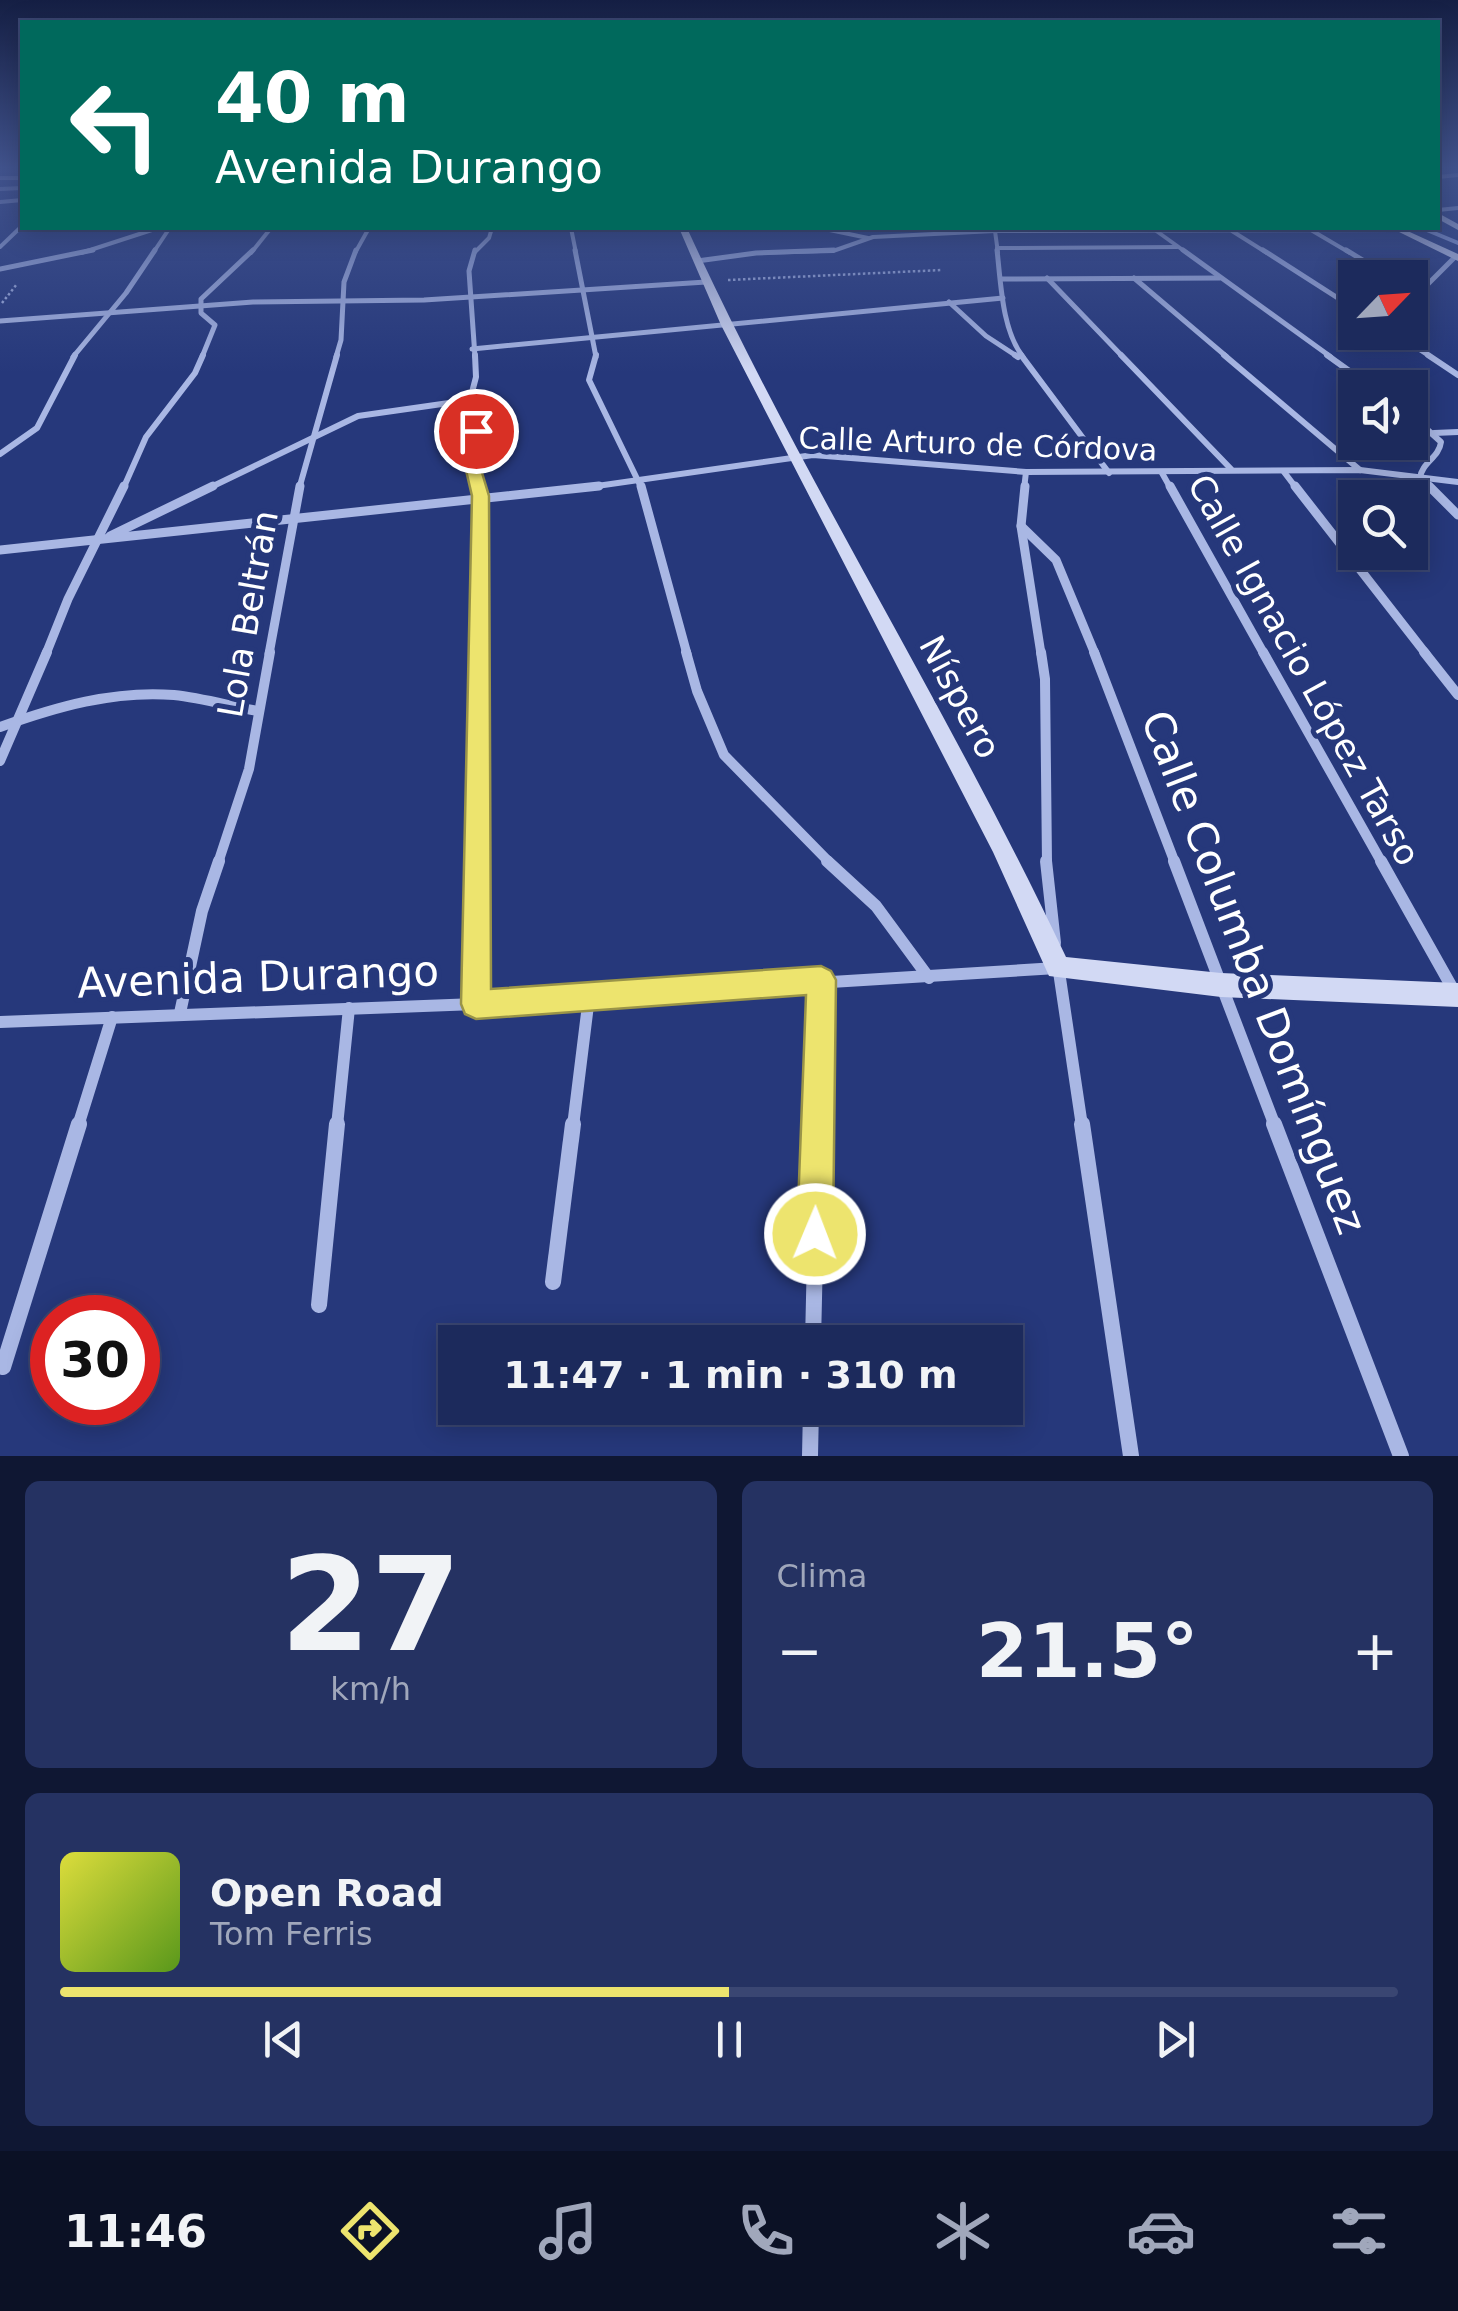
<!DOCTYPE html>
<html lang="es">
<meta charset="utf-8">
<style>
:root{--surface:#1c2a5c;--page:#253262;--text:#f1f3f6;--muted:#a0a7bb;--line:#3a4672;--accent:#ede46e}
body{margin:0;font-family:"DejaVu Sans",sans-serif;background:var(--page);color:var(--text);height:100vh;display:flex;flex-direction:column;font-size:38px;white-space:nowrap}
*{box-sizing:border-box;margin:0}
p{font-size:32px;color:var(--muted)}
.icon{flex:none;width:55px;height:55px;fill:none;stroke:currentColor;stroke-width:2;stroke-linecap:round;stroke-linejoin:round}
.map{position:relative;height:1456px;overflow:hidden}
.side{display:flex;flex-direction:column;gap:25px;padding:25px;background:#0f1733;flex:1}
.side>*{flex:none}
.hud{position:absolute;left:20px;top:20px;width:1420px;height:210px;border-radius:0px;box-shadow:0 5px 25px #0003,0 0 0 2px var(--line);background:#00695c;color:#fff;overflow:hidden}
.needle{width:65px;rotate:65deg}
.buttons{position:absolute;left:1338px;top:260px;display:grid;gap:20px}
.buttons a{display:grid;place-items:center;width:90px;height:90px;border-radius:0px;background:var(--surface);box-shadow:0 5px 25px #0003,0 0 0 2px var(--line);font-size:50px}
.speed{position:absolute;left:30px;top:1295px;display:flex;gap:20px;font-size:50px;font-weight:700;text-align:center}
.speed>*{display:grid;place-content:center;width:130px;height:130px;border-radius:50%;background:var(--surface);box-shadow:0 5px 25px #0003,0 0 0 2px var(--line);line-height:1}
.speed .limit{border:15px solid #d22;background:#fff;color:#111}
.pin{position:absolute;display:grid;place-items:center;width:85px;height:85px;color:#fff;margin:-42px;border:5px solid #fff;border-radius:50%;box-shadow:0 2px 10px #0007}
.me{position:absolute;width:110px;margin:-55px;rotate:1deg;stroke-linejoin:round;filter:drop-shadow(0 0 8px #0008)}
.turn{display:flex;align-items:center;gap:35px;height:210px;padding:0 30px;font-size:45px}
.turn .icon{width:130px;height:130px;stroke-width:2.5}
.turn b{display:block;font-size:70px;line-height:85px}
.big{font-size:75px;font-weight:700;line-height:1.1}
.side .card{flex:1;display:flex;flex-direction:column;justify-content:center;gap:15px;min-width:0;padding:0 35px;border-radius:15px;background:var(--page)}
.side .dial{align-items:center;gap:0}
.dial b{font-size:130px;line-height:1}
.song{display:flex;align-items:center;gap:30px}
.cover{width:120px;height:120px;border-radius:15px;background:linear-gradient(135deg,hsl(60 70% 55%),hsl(90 70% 35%))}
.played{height:10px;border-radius:5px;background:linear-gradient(90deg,var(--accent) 50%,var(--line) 50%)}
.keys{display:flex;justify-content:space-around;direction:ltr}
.heat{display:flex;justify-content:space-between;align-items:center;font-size:55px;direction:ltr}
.side .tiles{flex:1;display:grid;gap:25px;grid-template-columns:1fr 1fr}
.card:last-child{grid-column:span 2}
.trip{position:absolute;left:438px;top:1325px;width:585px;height:100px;border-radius:0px;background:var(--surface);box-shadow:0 5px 25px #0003,0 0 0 2px var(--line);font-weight:700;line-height:100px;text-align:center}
.tabs{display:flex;height:160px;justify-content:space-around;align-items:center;background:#0b1125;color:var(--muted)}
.tabs .icon{width:70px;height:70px}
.tabs .current{color:var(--accent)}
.tabs b{font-size:45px;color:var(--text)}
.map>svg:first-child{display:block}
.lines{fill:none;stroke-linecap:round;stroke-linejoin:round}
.stream{stroke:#9eafe5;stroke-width:4}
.path{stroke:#a9b7e4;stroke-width:2.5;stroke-dasharray:2.5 2.5;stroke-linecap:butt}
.street-far6{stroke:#a9b7e4;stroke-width:4}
.street-far5{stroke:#a9b7e4;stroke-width:5}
.street-far4{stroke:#a9b7e4;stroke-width:6}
.street-far3{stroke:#a9b7e4;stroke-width:9}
.street-far2{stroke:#a9b7e4;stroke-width:10}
.street-far1{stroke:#a9b7e4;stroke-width:12}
.street{stroke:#a9b7e4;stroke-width:16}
.secondary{fill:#d2d9f4;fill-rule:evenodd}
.route{fill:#ede46e;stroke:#9a9448;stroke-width:2.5}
.labels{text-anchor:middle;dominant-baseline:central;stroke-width:10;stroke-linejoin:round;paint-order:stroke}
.far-street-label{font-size:30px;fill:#fff;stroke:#26387b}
.street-label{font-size:35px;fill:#fff;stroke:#26387b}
.near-street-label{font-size:42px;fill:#fff;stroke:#26387b}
</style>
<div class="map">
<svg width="1458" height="1456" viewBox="0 0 1458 1456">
<rect width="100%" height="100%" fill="#26387b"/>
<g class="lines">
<path class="stream" d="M1422 228 1458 243"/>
<g class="path">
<path d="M37 229H96"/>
<path d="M728 280 942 270"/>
<path d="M2 303 17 284"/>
</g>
<g class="street-far6">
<path d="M0 189 22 188"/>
<path d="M0 202 22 200"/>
<path d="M1438 210 1458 208"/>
<path d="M571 228 576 253"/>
<path d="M820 228 868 238"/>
<path d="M1155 230 1187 253"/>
<path d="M1311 230 1350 253"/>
<path d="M995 231 998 253"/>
<path d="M1232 231 1267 253"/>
<path d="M0 247 22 226"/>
<path d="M997 248 1177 247"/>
<path d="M81 253 158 228"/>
<path d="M153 253 169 229"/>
<path d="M251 253 271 228"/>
<path d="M355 253 369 228"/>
<path d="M474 253 489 238 492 228"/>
<path d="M756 253 833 251 873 237 995 231 1400 230"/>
</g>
<g class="street-far5">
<path d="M575 250 596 357"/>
<path d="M997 250C1001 284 1002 330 1023 357"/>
<path d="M1183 250 1331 357"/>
<path d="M1263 250 1355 309"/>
<path d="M1346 250 1374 267"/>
<path d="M697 261 756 253 834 250"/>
<path d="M0 269 93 250"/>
<path d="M1047 278 1123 357"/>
<path d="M1134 278 1227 357"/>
<path d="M1002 279 1220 278"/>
<path d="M949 302 986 336 1018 357"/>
<path d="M1410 302 1455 257"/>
<path d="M0 321 253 302 424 300 706 282"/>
<path d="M1393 332 1431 357"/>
<path d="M472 349 1003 298"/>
<path d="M73 357 126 293 155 250"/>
<path d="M202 357 215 325 201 313V299L253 250"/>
<path d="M336 357 341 340 344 282 356 250"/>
<path d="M475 357 469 271 475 250"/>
</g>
<g class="street-far4">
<path d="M475 355 476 377 470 400 476 431 473 466 478 489"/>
<path d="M596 355 589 380 642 489"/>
<path d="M1015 355 1018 357"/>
<path d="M1021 355 1109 473"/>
<path d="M1121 355 1231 469"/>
<path d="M1224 355 1360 470"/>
<path d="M1327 355 1373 388"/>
<path d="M1428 355 1458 375"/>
<path d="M1410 414 1441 442C1439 458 1422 462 1420 478"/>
<path d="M1434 433 1458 432"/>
<path d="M0 454 37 428 75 355"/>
<path d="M1284 472 1297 489"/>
<path d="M1162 473 1171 489"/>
<path d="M1421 478 1432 489"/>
<path d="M123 489 146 437 195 373 203 355"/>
<path d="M207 489 358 416 470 400"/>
<path d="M299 489 337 355"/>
<path d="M576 489 813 455 1026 472 1360 470 1458 482"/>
<path d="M1024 489 1026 472"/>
</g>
<g class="street-far3">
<path d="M478 486 479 654"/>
<path d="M641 486 687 654"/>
<path d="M1025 486 1021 526 1041 654"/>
<path d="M1170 486 1264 654"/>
<path d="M1295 486 1426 654"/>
<path d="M1429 486 1458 515"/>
<path d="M1021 526 1056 560 1095 654"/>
<path d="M110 536 213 486"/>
<path d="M0 550 599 486"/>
<path d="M46 654 68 599 124 486"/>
<path d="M269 654 300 486"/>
</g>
<g class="street-far2">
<path d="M686 652 697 691 724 755 830 863"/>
<path d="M1041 652 1045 679 1047 863"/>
<path d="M1094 652 1175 863"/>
<path d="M1263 652 1382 863"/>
<path d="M1424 652 1458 695"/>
<path d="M0 727C56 707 114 690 174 695 202 698 230 706 258 711"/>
<path d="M0 761 47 652"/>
<path d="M218 863 249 769 270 652"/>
<path d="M477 863 479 652"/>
</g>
<g class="street-far1">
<path d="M827 861 876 906 929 978"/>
<path d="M1046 861 1055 943"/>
<path d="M1174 861 1275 1126"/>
<path d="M1381 861 1458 998"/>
<path d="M1058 965 1082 1126"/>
<path d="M476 1004 477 861"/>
<path d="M180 1013 202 911 219 861"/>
<path d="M0 1022 476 1004 1057 968"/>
<path d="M78 1126 112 1017"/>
<path d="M337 1126 349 1008"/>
<path d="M573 1126 589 997"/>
<path d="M818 1126 821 980"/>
</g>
<g class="street">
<path d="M1082 1124 1131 1456"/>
<path d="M1274 1124 1401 1456"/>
<path d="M553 1282 573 1124"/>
<path d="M319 1305 337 1124"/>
<path d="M813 1342 818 1124"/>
<path d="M3 1367 79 1124"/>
<path d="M810 1456 811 1408"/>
</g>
<g class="secondary">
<path d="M1458 173V177L1438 179V175Z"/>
<rect x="0" y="176" width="22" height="4"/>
<path d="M1438 213 1458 224V230L1438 219Z"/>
<path d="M679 228H687C801 477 949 709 1066 957L1221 973 1458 983V1007L1221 997 1049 976 993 852 721 325Z"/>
<path d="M1391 228H1401L1458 254V261Z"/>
</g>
</g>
<linearGradient id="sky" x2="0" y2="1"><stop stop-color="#151f44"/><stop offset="0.45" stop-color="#41538d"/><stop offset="1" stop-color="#41538d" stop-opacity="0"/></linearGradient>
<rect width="1458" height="373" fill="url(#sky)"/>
<path class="route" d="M476 427 484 431 480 466 489 496 491 989 821 966 831 971 836 980 833 1234 828 1246 815 1252 802 1246 797 1234 806 995 476 1019 465 1014 461 1004 472 496 465 466 468 431Z"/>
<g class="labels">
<g class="far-street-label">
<text transform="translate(978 444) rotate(2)">Calle Arturo de Córdova</text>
</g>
<g class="street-label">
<text transform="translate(248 614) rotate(-80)">Lola Beltrán</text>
<text transform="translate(1304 670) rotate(61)">Calle Ignacio López Tarso</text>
<text transform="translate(960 697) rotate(62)">Níspero</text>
</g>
<g class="near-street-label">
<text transform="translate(1254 972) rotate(69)">Calle Columba Domínguez</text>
<text transform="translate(258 977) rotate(-2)">Avenida Durango</text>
</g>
</g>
</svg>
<div class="buttons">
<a><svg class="needle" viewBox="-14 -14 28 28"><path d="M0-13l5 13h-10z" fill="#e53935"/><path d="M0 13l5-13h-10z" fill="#a0a7bb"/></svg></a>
<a><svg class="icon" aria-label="sound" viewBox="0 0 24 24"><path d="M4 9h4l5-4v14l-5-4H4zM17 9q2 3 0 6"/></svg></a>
<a><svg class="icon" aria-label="search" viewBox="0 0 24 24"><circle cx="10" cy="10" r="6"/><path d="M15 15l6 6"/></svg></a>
</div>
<div class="speed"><div class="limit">30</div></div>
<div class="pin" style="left:476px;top:431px;background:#d93025"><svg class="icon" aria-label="arrive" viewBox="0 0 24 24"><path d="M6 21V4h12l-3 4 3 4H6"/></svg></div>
<svg class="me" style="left:815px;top:1234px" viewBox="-20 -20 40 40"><circle r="17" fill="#ede46e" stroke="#fff" stroke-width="3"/><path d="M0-11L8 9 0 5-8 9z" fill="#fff"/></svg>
<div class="trip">11:47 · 1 min · 310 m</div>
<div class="hud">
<div class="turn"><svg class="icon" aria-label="left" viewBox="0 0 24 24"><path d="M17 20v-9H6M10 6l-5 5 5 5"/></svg><div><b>40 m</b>Avenida Durango</div></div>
</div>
</div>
<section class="side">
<div class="tiles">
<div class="card dial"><b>27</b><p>km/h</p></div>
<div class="card"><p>Clima</p>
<div class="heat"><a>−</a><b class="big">21.5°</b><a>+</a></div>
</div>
<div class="card">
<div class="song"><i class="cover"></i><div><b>Open Road</b><p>Tom Ferris</p></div></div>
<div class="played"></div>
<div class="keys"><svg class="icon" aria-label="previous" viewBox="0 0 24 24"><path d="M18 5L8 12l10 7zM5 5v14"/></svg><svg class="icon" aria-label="pause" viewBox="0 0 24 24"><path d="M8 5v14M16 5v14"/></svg><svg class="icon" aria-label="next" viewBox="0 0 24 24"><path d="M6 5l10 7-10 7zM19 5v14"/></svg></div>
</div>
</div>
</section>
<nav class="tabs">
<b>11:46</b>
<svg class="icon current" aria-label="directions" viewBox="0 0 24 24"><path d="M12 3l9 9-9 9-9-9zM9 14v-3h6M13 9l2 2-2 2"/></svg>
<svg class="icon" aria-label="music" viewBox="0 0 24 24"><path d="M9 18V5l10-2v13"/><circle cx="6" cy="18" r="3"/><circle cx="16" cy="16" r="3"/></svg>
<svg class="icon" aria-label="phone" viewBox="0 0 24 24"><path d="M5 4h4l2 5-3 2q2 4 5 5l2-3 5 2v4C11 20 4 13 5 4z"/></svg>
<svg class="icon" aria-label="climate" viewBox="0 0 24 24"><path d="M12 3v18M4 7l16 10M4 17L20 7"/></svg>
<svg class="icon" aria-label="car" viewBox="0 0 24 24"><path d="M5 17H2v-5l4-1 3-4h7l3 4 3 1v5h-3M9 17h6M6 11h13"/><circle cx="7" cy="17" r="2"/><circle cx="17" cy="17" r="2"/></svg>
<svg class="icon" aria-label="filters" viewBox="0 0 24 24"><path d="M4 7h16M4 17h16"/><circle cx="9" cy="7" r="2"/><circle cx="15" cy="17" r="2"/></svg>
</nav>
